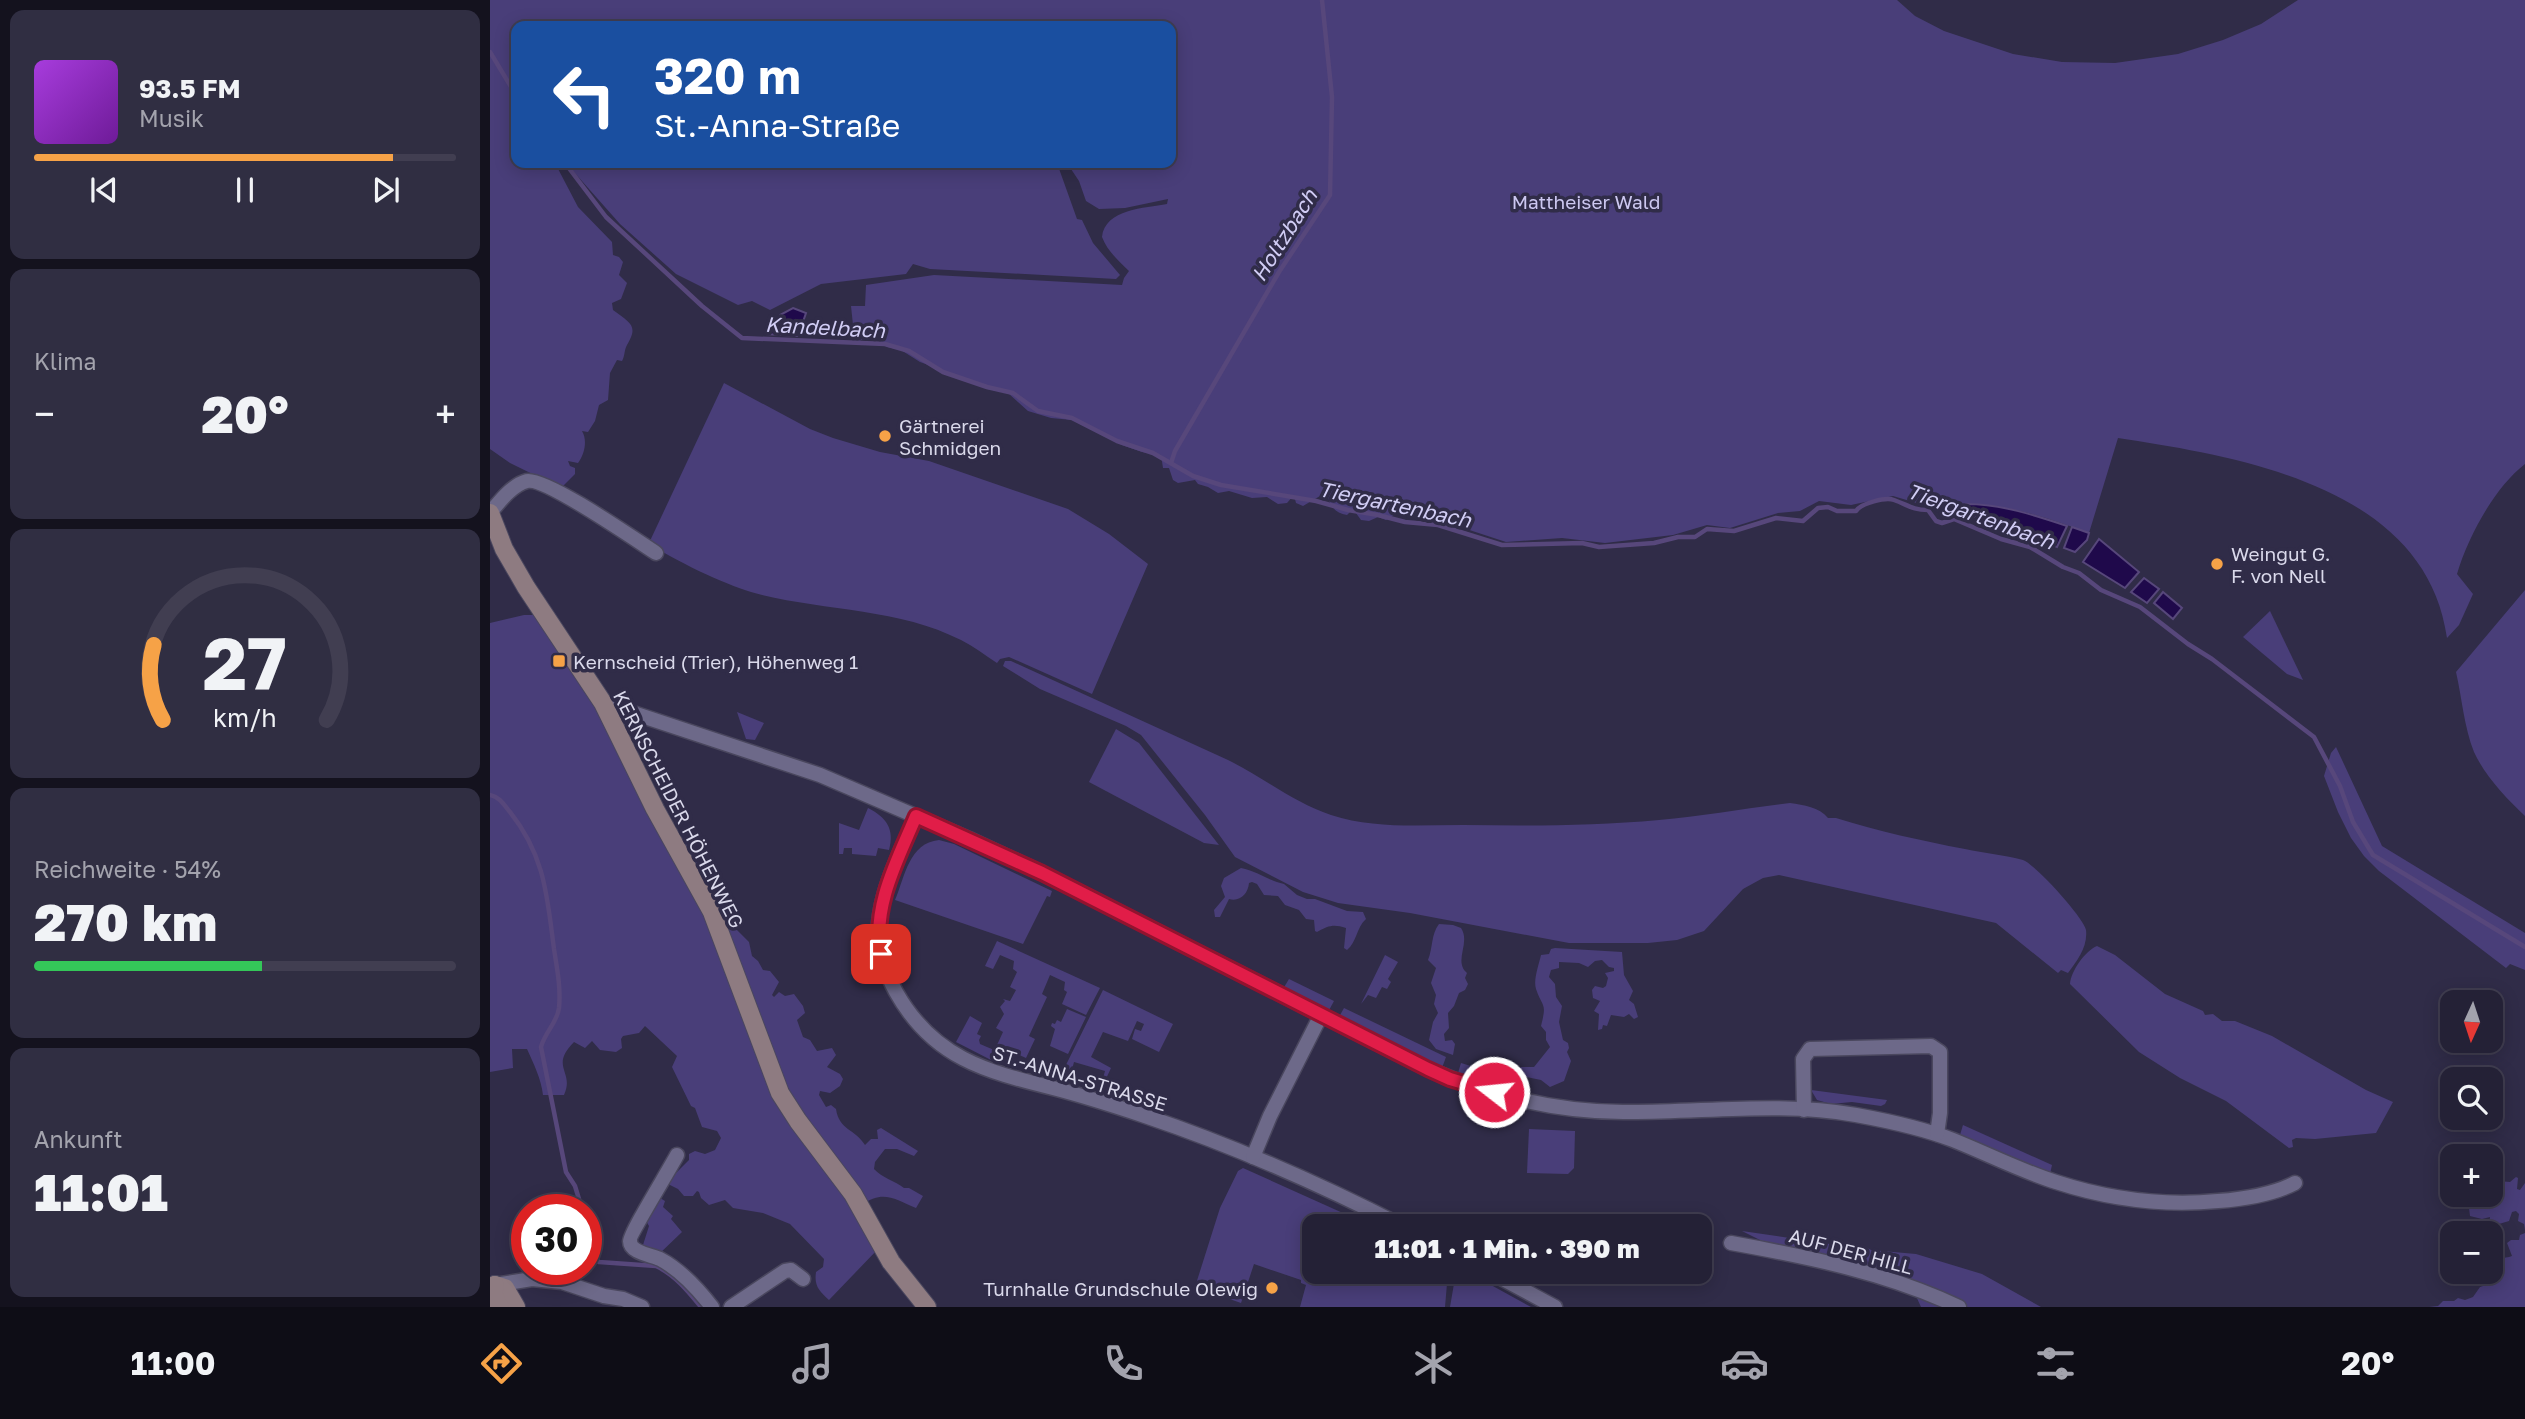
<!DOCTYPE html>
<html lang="de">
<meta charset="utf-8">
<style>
:root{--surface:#242136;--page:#302e42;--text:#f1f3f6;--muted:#a3a3ad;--line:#413e51;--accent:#f6a247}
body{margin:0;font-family:"Golos Text",sans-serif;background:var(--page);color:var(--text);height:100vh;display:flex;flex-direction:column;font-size:26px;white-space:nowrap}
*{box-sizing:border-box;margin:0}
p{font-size:23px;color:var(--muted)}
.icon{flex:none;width:38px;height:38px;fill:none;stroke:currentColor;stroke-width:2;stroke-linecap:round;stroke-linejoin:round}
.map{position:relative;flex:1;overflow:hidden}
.drawer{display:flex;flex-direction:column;gap:10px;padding:10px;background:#14121e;width:490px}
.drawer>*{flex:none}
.banner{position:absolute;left:21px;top:21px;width:665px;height:147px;border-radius:14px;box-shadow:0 4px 18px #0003,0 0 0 2px var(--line);background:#1a4fa0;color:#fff;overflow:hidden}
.needle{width:46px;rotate:183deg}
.fabs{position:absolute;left:1950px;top:990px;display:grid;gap:14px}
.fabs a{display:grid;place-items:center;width:63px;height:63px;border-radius:14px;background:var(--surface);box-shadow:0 4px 18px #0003,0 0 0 2px var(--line);font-size:35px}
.speed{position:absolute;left:21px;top:1194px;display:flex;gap:14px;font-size:35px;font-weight:700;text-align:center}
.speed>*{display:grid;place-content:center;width:91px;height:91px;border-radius:50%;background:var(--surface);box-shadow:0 4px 18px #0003,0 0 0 2px var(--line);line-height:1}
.speed .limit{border:10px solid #d22;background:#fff;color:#111}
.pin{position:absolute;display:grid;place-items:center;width:60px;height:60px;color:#fff;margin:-30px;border-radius:14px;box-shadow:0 4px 10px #0006}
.me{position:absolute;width:77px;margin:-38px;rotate:286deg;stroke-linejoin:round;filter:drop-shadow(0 0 5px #0008)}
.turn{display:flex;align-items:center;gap:24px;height:147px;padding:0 28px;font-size:32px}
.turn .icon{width:91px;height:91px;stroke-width:2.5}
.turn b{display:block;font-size:49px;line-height:60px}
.big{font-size:52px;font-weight:800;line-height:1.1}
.drawer .card{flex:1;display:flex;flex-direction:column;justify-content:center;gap:10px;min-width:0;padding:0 24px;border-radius:14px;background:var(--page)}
.drawer .dial{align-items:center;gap:0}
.dial svg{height:182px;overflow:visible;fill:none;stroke:var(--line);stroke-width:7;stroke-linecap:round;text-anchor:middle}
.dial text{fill:var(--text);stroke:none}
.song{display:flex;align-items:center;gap:21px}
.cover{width:84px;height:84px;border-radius:10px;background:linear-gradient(135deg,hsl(280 70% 55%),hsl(280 70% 35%))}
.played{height:7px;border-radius:4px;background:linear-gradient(90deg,var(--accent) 85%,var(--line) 85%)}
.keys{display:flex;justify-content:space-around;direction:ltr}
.heat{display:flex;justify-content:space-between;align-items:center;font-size:38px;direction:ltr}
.charge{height:10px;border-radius:5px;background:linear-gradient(90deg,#34c759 54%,var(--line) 0)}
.trip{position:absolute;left:812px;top:1214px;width:410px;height:70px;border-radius:14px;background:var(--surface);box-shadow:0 4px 18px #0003,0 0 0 2px var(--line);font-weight:800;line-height:70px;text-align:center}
.menu{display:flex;height:112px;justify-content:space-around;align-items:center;background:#0e0d16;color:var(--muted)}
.menu .icon{width:49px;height:49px}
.menu .active{color:var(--accent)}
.menu b{font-size:32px;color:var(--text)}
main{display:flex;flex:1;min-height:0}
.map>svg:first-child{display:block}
.green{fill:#493e79}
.water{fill:#1f094b;stroke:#57477b;stroke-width:2}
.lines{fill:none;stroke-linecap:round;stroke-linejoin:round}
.stream{stroke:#57477b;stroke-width:4.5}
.street-casing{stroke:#4a475e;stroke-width:17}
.secondary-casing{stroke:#4a475e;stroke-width:20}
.street{stroke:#6d6989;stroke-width:14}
.secondary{stroke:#8e7b81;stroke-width:18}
.route-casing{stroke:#92132f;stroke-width:18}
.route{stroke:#e11d48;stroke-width:12}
.poi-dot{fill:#f6a247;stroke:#302c48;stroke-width:2.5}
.labels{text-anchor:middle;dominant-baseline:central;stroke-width:7;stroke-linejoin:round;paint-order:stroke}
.park-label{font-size:19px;fill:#cdc8f1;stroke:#302c48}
.poi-label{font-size:19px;fill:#dad9eb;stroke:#302c48;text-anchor:start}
.street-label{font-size:19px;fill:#dad9eb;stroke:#302c48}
.water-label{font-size:21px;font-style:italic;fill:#d1cdf5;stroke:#302c48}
</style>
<main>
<section class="drawer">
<div class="card">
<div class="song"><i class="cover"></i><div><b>93.5 FM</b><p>Musik</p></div></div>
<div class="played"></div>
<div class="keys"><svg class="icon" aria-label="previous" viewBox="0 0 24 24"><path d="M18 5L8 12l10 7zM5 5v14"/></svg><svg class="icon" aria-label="pause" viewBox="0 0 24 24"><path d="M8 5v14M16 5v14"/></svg><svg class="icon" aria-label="next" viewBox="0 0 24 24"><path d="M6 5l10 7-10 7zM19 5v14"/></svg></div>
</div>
<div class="card"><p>Klima</p>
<div class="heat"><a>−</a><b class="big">20°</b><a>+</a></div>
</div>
<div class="card dial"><svg viewBox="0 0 100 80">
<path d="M14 69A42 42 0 1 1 86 69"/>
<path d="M14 69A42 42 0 0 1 10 36" stroke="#f6a247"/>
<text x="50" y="56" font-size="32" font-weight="700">27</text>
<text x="50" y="72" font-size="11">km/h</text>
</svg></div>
<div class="card"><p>Reichweite · 54%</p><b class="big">270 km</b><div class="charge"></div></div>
<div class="card"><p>Ankunft</p><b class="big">11:01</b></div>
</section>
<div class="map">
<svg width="2035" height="1307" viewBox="0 0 2035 1307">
<rect width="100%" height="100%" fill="#302c48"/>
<g class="green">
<path d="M0 0H1407L1425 16 1454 31 1523 54 1572 62 1625 63 1688 54 1733 40 1771 24 1808 0H2035V464C2004 488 1978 537 1967 574L1983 594 1969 625 1957 638C1936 487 1752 457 1628 438L1599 533C1561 519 1518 504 1476 504L1473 513 1459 507 1430 504 1403 496 1361 505 1329 501 1310 511 1288 513 1240 528 1217 525 1183 535 1115 543 1072 538 1016 542 949 520 919 517 907 513 896 520 888 517 879 521 871 520 863 509 857 515C846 513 841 508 838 497L830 496 813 506 806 503 804 495 797 503 788 504 777 497 762 498 739 491 728 493 718 487 708 484 705 480 688 483 683 480 679 468H673L671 455 652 452 632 445 582 420 561 418 538 411 518 393 497 389 464 375 456 374 450 369 430 362 411 350 397 347 383 335 369 341 361 332 363 325 361 306H375L376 285 444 275 632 285 634 278 639 271C628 260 618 252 612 237 615 209 655 208 677 204L678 199 635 208 609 209 596 201 589 181 577 163H681V26H26V163H65L88 207 122 242 123 255 129 257 133 262 129 275 137 283 131 299 122 303 123 310C140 323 149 325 137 345 134 350 135 356 132 361L127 360 120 373 118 400 109 405 105 421 98 432 92 431C98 441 94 455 88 463L78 461 80 466 85 468V474L71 488 20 463 0 449Z"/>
<path d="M76 163H567L587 219 592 220 603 243 630 275 626 279 440 269 423 264 416 274 331 284 280 310 262 301 248 305 186 274 130 224Z"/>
<path d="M234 383 320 429 343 438 390 452 439 461 578 509 619 534 658 564 602 694 519 657 510 659 507 663C495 655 483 646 471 640 407 607 328 611 261 592 234 584 183 560 159 543Z"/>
<path d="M2035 590V816C2016 798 1995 776 1984 752 1974 727 1972 698 1966 672Z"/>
<path d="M1780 611 1813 680 1797 674 1753 637Z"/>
<path d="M34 615H43L48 619 77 658 187 843H202L210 861 227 884 233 902 239 908 245 928 259 942 262 956 268 961 273 970 280 971 289 982 282 995 284 997 289 992 295 996 304 994 313 1006 315 1013 307 1020 313 1037 320 1040 327 1051 342 1048 346 1055 337 1067 350 1074 353 1079 350 1086 340 1093 330 1091 329 1095 336 1107 341 1105 346 1109C349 1130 365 1129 375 1145L381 1139H388L387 1130 391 1128 428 1151 424 1156 407 1149H395L385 1162 384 1169C392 1178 405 1181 414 1188H419L433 1196 426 1208C405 1199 393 1190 373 1204L388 1249 339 1300C329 1291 324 1286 326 1272L333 1267 334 1259 300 1224 273 1213 243 1208 235 1200 219 1205 211 1198 209 1192 207 1191 203 1196H194L188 1189 180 1185 179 1180 199 1160V1154L205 1151 215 1154 225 1150 231 1138 227 1131 212 1127 205 1108 201 1106 182 1067 187 1056 155 1026 149 1033 133 1036 131 1039 132 1048 126 1052 110 1050 102 1041 95 1048 84 1042C59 1067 85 1071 74 1095H53C51 1078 44 1065 37 1049H22L23 1068 0 1072V623Z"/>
<path d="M515 661H521L738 760C773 777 804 803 841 815 884 829 929 825 973 825 1038 826 1104 826 1169 820 1213 816 1257 808 1300 803 1314 805 1329 807 1338 818H1346C1388 831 1432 841 1475 849 1494 853 1515 855 1533 860 1545 864 1594 918 1596 930 1598 947 1587 961 1578 973L1571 970 1568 973 1506 923 1289 875 1273 878 1253 889 1214 931 1187 940 1158 943H1079L920 913 848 903 813 892 745 857 715 815 651 735 636 726 550 689 513 666Z"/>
<path d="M247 712 274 723 265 740 256 739Z"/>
<path d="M626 729 649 743 729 845 714 843 599 782Z"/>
<path d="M1846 747 1892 846 2035 933V970L2020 964 2016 968 1889 871 1874 856 1861 838 1848 812 1834 776 1841 753Z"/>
<path d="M378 808C396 817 405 829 399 850L388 848 386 856 362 854V848H354L353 854H349V823L369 830Z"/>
<path d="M449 840 464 844 562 891 560 897 557 896 533 944 405 900C415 876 419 843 449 840Z"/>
<path d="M751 868C767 871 779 881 794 884L807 895 817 899H825L857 911 873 912 876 919C866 928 867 942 857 950L854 948 856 928C844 924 839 925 827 932L825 931 824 920 816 919 809 910 795 905 788 896 774 895 767 884 762 882 759 883C758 894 750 902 739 899L730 917H725L724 910 735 897 731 886 734 878Z"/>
<path d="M949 924 963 925 971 928C981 943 963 961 977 973L975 978 978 984 975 990 969 993 964 1006 958 1013 959 1028 954 1034 955 1041 962 1040 965 1044 963 1055 946 1049 939 1040 943 1022 948 1013 944 1004 946 995 941 983 946 968 938 960C943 948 941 934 949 924Z"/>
<path d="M507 941 610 988 596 1015 572 1004 577 992 574 990 575 982 560 975 552 994 557 997 539 1036 545 1039 536 1058 507 1045 513 1032 506 1028 514 1014 510 1007 515 1001 513 999 520 1001 526 990 520 987 527 972 523 969 524 961 510 955 503 969 495 966Z"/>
<path d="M1607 946 1625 955 1675 994 1713 1011 1715 1015 1723 1014 1732 1021H1745L1782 1036 1876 1090 1903 1102 1886 1133 1825 1139 1806 1138 1802 1140 1803 1147 1799 1148 1736 1101 1690 1078 1649 1052 1580 984C1581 971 1595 951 1607 946Z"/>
<path d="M1065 948 1132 952 1134 975 1143 991 1139 1000 1144 1004 1148 1017 1144 1019 1139 1014 1134 1017 1121 1015 1117 1026 1113 1025 1112 1029 1108 1030 1109 1014 1104 1011 1110 1001 1103 998 1102 990 1105 986 1113 988 1116 986 1118 978 1115 973 1124 971V968L1119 967 1112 960 1105 961 1098 967 1089 963 1069 962V968L1061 970 1059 977 1065 984 1066 997 1072 1006 1069 1022 1073 1040 1078 1043 1079 1048 1077 1052 1081 1061 1074 1081 1060 1087 1051 1080 1032 1076 1027 1071 1031 1067H1044L1060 1047 1056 1040V1032L1051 1026C1057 1002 1053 1009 1046 989 1043 980 1049 964 1051 955L1059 954 1061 949Z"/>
<path d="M895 955 908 962 898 979 901 982 897 989 892 987 886 998 878 995 871 1004Z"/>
<path d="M799 979 844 1001 838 1012 793 989Z"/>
<path d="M613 990 683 1024 669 1052 642 1039 645 1029 651 1031 654 1024 647 1021 638 1041 613 1032 601 1057 621 1068 614 1083 612 1082 615 1071 584 1062 580 1077 571 1075Z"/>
<path d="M854 1008 956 1057 952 1068 849 1017Z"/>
<path d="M577 1009 596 1017 578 1054 560 1046 565 1029 561 1026 562 1023 565 1024 567 1020 571 1022Z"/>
<path d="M480 1016 492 1023 487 1034 491 1036 489 1040 490 1044 504 1050 506 1047 510 1049 503 1061 466 1042Z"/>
<path d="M971 1063 1024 1079 1022 1090 968 1073Z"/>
<path d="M1321 1090 1397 1100 1395 1104 1391 1106 1362 1102 1341 1104 1327 1100Z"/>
<path d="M1473 1125 1562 1165 1560 1174 1470 1135Z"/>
<path d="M1039 1129 1085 1131 1084 1168 1078 1174 1037 1173Z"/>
<path d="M753 1168 884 1227H824V1272H958L955 1307H810L816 1285 811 1283V1280L764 1264 751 1303 705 1287 730 1208 748 1171Z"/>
<path d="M2026 1177 2028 1178 2027 1189 2030 1190 2035 1183V1230L2034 1224 2028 1221 2029 1214 2026 1211 2022 1212 2019 1221 2009 1224V1230H2004L1999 1225 2000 1217 1992 1219 1980 1216 1979 1208 1985 1203 1993 1201 1992 1195H2000V1190L2004 1189 2008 1181 2020 1182Z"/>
<path d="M170 1198 175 1201 173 1207 183 1216 181 1219 192 1232 168 1255 153 1245 159 1226 155 1219Z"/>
<path d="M1252 1231 1340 1244 1349 1243 1371 1249 1376 1247 1381 1250 1426 1254 1492 1274 1551 1307H1431L1426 1296 1278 1244Z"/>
<path d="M2035 1233V1307H1939L1948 1306 1953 1301H1964L1968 1298 1975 1300 1983 1297 1990 1287 1999 1284C1998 1276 1998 1263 2010 1259 2014 1257 2018 1258 2022 1256L2017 1243 2021 1240H2029L2030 1235Z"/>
<path d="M966 1272C975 1272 982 1276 991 1277L995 1286 1001 1285 1041 1307H960Z"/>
</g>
<g class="water">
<path d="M303 308 316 313 308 336 277 334 290 315Z"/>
<path d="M1476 504C1511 504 1544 515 1577 526L1567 547 1516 526 1473 513Z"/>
<path d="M1582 527 1599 533 1597 540 1585 552 1574 548Z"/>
<path d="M1609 539 1649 572 1635 588 1593 562Z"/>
<path d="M1654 578 1669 589 1657 603 1641 592Z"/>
<path d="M1673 592 1692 608 1683 619 1664 603Z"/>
</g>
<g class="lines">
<g class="stream">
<path d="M0 52 26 95"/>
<path d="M75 163 116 217 212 306 252 338 395 344 419 351 453 372 497 387 523 393 548 411 582 418 627 441 663 453 703 476 731 485 826 501 858 510 888 515 915 522 948 525 1012 545 1092 543 1109 547 1164 543 1188 537H1205L1217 529 1244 531 1286 518 1313 521 1328 508 1338 507 1347 511H1366C1371 503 1396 497 1404 500 1418 505 1422 510 1438 510L1446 521 1452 523 1464 519 1511 539 1540 547 1573 567 1589 573 1611 590 1650 607 1698 644 1722 659 1824 737 1850 786 1863 822 1883 855 2035 947"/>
<path d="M681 463 685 451 789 272 840 195 842 97 832 0"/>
<path d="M0 795C10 797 14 805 20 812 55 856 57 896 64 949 67 968 71 988 69 1008 67 1023 55 1032 51 1047L76 1172 85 1186 92 1209"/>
<path d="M96 1240 101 1255 109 1262 166 1266C185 1275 198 1291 211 1307"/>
</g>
<defs>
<g id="street">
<path d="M0 513C10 501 22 485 37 481 55 477 146 540 166 553"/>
<path d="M113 703 330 775 479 839 552 873 938 1069C999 1095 1067 1112 1133 1112 1211 1113 1290 1101 1366 1115 1399 1121 1432 1128 1463 1140 1498 1154 1531 1171 1566 1182 1618 1199 1674 1206 1728 1201 1754 1199 1782 1195 1805 1183"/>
<path d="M426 816C413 847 395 881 390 915 385 943 393 968 406 992 443 1058 495 1071 563 1088 594 1096 625 1106 655 1116 744 1146 830 1184 914 1227"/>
<path d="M1314 1110 1313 1059 1320 1049 1441 1046 1450 1052V1113L1447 1134"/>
<path d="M187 1155C181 1167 139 1235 140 1241 140 1253 162 1255 170 1259 191 1270 208 1289 222 1307"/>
<path d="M763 1157 780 1116 831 1015"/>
<path d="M1241 1243C1319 1257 1397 1273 1469 1307"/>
<path d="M1000 1272 1065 1307"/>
<path d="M5 1285 42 1279 72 1282 114 1296 133 1299 152 1307"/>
<path d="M241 1307 295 1271 301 1270 313 1279"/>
</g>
<g id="secondary">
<path d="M0 513 14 549 36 587 113 703 165 809 222 912 290 1093 308 1121 363 1194 401 1262 437 1307"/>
<path d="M5 1285 15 1288 26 1307"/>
<path d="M5 1285 3 1294 10 1307"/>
</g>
</defs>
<use href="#street" class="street-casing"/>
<use href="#secondary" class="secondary-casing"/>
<use href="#street" class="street"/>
<use href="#secondary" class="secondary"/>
</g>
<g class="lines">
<defs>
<path id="route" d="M391 954C382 906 408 859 426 816L552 873 938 1069 960 1079 1004 1092"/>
</defs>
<use href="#route" class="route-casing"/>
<use href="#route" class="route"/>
</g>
<g class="poi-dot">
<circle cx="395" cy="436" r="7"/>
<circle cx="1727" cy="564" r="7"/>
<rect x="62" y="654" width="14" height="14" rx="3.5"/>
<circle cx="782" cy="1288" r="7"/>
</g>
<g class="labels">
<g class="park-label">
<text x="1096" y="201">Mattheiser Wald</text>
</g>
<g class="poi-label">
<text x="409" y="425">Gärtnerei<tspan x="409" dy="22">Schmidgen</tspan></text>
<text x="1741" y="553">Weingut G.<tspan x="1741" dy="22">F. von Nell</tspan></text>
<text x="83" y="661">Kernscheid (Trier), Höhenweg 1</text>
<text x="768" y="1288" text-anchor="end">Turnhalle Grundschule Olewig</text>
</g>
<g class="street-label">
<text transform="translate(189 809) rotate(63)">KERNSCHEIDER HÖHENWEG</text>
<text transform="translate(590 1078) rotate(17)">ST.-ANNA-STRASSE</text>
<text transform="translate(1361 1251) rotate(15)">AUF DER HILL</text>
</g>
<g class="water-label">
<text transform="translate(794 235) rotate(-58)">Holtzbach</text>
<text transform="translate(335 327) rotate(3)">Kandelbach</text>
<text transform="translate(905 504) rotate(12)">Tiergartenbach</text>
<text transform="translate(1491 516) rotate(20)">Tiergartenbach</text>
</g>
</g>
</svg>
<div class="fabs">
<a><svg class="needle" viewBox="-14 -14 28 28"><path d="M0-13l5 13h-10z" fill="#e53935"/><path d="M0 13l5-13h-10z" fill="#a3a3ad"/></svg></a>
<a><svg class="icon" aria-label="search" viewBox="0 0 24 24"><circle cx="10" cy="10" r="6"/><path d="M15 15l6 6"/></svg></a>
<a>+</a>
<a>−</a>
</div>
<div class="speed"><div class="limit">30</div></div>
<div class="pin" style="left:391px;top:954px;background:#d93025"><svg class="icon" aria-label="arrive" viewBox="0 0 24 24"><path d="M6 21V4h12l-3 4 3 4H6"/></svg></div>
<svg class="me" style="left:1004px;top:1092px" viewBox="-20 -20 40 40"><circle r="17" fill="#e11d48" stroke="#fff" stroke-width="3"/><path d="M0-11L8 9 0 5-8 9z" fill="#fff"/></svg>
<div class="trip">11:01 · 1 Min. · 390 m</div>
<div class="banner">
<div class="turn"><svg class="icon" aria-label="left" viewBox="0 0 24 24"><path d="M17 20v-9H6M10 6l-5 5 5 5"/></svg><div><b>320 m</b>St.-Anna-Straße</div></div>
</div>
</div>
</main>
<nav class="menu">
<b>11:00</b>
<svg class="icon active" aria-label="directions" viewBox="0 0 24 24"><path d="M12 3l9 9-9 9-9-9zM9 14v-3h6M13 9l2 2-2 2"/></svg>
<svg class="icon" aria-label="music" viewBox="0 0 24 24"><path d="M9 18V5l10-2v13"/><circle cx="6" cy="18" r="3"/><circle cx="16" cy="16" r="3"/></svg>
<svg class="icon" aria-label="phone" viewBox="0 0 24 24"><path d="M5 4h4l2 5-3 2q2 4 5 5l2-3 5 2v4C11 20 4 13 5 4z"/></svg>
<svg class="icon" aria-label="climate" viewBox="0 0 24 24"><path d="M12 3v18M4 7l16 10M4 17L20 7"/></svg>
<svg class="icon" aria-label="car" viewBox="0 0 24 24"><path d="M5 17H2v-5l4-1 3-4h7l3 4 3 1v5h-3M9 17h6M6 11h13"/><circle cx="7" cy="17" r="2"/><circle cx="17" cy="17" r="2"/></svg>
<svg class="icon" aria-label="filters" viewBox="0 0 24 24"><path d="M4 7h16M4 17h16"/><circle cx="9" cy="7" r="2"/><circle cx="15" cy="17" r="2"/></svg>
<b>20°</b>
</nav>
